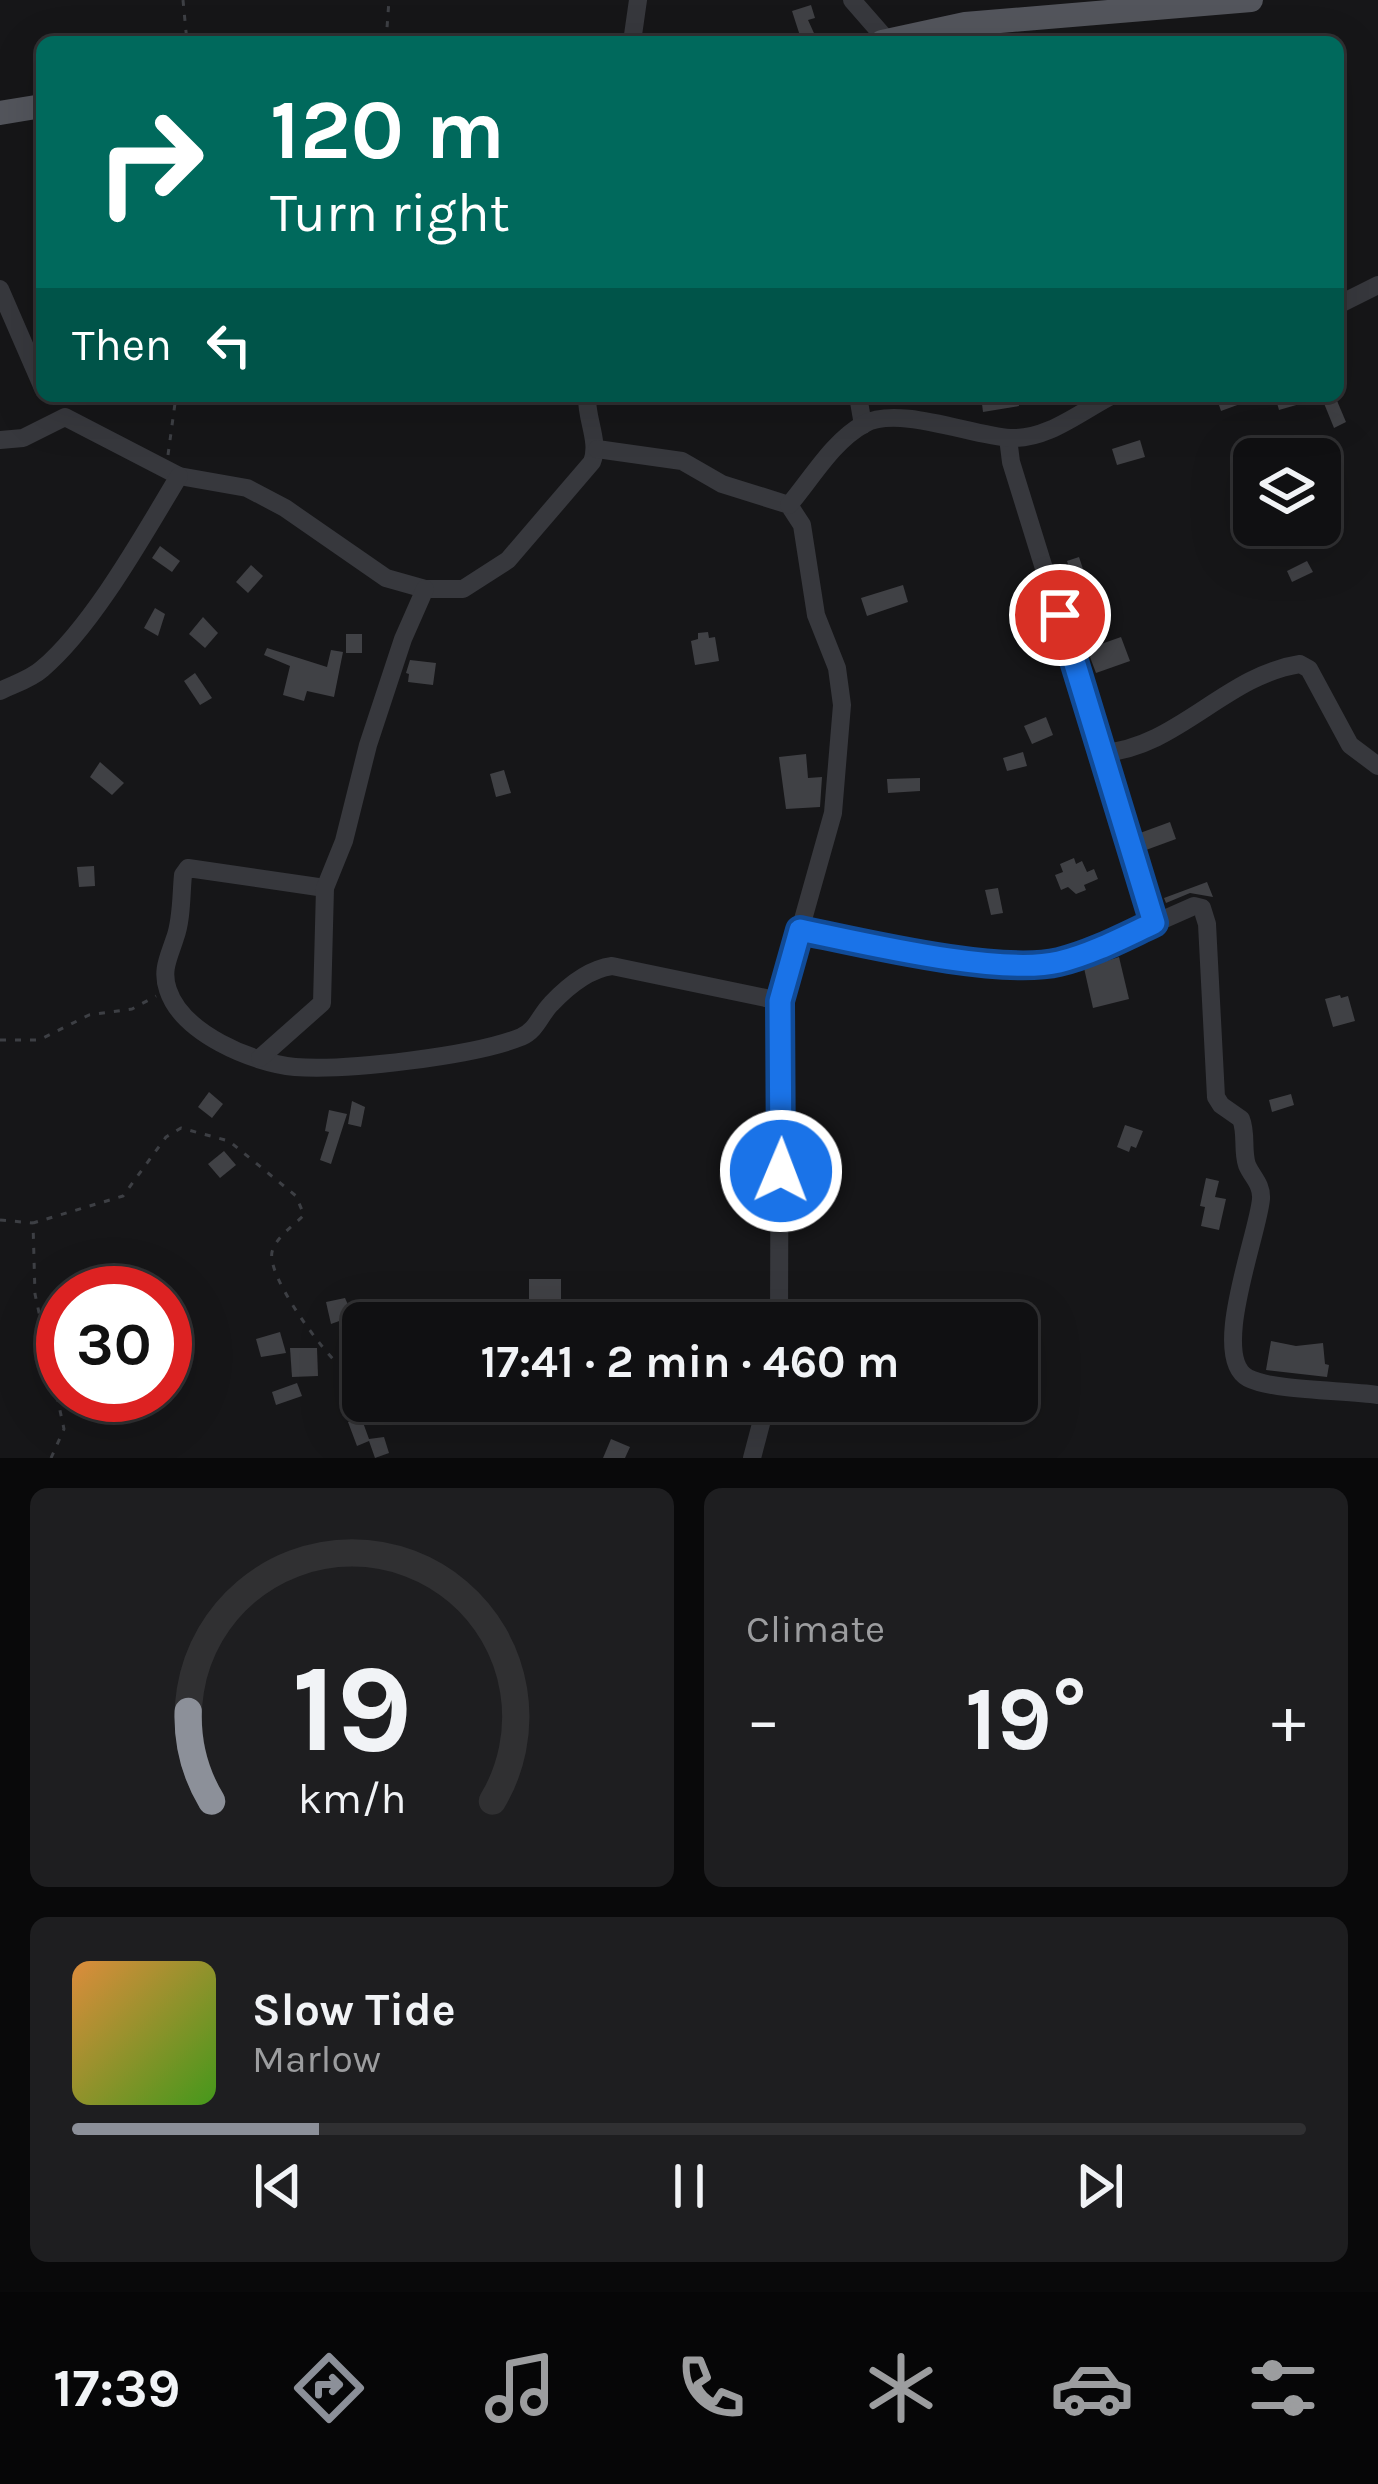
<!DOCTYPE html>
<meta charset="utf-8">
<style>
:root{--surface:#101012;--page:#1e1e20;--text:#f1f3f6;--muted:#9c9d9f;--line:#303032;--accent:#8c9099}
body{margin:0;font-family:Karla,sans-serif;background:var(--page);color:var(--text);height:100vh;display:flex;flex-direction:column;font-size:45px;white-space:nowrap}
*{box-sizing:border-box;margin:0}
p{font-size:39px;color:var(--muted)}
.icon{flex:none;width:66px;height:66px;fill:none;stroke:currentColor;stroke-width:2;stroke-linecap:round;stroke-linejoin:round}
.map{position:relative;height:1458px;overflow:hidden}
.drawer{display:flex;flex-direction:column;gap:30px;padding:30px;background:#09090a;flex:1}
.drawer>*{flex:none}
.top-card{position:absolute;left:36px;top:36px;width:1308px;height:366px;border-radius:18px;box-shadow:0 12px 48px #0002,0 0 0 3px var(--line);background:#00695c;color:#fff;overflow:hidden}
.buttons{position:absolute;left:1233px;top:438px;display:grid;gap:24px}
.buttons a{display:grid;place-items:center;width:108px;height:108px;border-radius:18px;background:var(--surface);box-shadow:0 12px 48px #0002,0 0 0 3px var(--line);font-size:60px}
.speed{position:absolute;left:36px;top:1266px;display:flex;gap:24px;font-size:60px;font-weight:700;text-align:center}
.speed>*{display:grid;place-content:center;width:156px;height:156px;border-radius:50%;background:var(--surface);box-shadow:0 12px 48px #0002,0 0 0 3px var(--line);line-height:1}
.speed .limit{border:18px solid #d22;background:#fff;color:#111}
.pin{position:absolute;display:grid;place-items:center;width:102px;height:102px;color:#fff;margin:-51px;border:6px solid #fff;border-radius:50%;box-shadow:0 3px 12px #0007}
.me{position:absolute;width:132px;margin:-66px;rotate:1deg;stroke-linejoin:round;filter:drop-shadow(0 0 9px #0008)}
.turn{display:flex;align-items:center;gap:42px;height:252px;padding:0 36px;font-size:54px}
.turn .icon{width:156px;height:156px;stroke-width:2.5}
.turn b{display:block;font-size:84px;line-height:102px}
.then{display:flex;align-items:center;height:114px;padding:0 36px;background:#0003;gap:24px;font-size:45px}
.big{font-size:90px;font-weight:700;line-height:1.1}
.drawer .tile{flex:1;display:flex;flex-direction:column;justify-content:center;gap:18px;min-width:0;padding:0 42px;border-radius:18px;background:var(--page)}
.drawer .dial{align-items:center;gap:0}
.dial svg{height:312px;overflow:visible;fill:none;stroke:var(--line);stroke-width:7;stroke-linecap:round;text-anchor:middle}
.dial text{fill:var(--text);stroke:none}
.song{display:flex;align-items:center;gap:36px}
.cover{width:144px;height:144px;border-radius:18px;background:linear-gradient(135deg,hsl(30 70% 55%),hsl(100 70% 35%))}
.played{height:12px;border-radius:6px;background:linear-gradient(90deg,var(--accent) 20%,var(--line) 20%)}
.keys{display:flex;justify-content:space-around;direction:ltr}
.heat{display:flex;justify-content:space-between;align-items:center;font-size:66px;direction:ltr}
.drawer .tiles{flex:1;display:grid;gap:30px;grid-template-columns:1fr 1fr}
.tile:last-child{grid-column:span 2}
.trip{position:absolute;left:342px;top:1302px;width:696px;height:120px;border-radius:18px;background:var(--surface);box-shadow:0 12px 48px #0002,0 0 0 3px var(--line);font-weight:700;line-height:120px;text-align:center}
.tab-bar{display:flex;height:192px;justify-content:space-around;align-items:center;background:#060607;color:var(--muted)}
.tab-bar .icon{width:84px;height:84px}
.tab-bar .on{color:var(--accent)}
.tab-bar b{font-size:54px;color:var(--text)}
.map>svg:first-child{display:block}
.building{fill:#404145}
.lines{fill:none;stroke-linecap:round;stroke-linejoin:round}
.path{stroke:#3d3f44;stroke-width:3;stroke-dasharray:6 9;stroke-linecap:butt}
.minor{stroke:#37383d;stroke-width:18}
.major{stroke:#53555c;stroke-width:24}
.route-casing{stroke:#114b97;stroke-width:30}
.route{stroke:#1a73e8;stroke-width:21}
</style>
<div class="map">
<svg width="1378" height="1458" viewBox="0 0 1378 1458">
<rect width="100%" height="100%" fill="#161618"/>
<g class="building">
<path d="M811 5 815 18 808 20 818 42H802L792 11Z"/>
<path d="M981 396H1017L1019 406 983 412Z"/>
<path d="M1216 396H1259V397L1221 411Z"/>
<path d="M1275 396H1316L1317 399 1279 410Z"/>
<path d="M1321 396H1335L1346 422 1334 428Z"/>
<path d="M1140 440 1145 457 1117 465 1112 449Z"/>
<path d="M160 546 180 561 172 572 152 558Z"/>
<path d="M1079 557 1086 578 1074 582 1067 561Z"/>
<path d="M1307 561 1313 572 1292 582 1287 571Z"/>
<path d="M251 565 263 576 248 593 236 582Z"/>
<path d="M903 585 908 602 867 616 861 598Z"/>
<path d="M155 608 165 614 158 636 144 628Z"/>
<path d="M203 617 218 633 205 648 189 634Z"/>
<path d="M708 632 709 638 715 637 719 661 695 665 691 641 698 639V633Z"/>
<rect x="346" y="634" width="16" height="19"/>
<path d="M1121 637 1130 661 1096 673 1087 649Z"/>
<path d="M267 648 327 667 331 650 343 652 334 697 307 691 304 701 283 695 290 666 264 655Z"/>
<path d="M410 660 436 663 433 685 408 682 409 674 406 673Z"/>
<path d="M195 673 212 698 200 705 184 681Z"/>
<path d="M1046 717 1053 735 1032 744 1024 726Z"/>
<path d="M1023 752 1027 766 1007 771 1003 758Z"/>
<path d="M806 754 808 778 822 777 820 807 786 809 779 757Z"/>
<path d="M100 762 124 783 112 795 90 777Z"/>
<path d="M504 770 511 793 496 797 490 774Z"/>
<path d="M920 778V791L888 793 887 779Z"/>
<path d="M1170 822 1176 839 1146 850 1140 833Z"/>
<path d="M1074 858 1076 864 1082 861 1087 872 1094 869 1098 879 1084 885 1086 890 1076 894 1068 887 1061 890 1055 875 1063 872 1060 864Z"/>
<path d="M94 866 95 886 79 887 77 867Z"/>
<path d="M1207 882 1213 897 1190 893 1166 903 1164 898Z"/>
<path d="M998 888 1003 913 991 915 985 890Z"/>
<path d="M1119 957 1129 999 1093 1008 1084 968Z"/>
<path d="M1340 995 1341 998 1348 996 1355 1021 1333 1027 1325 999Z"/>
<path d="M209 1092 223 1104 212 1118 198 1107Z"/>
<path d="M1291 1094 1294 1105 1272 1112 1269 1100Z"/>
<path d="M352 1101 365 1107 361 1127 348 1124Z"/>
<path d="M329 1110 347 1114 331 1164 320 1160 329 1132 325 1131Z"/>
<path d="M1125 1125 1143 1131 1136 1148 1131 1146 1129 1152 1117 1147Z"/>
<path d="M224 1151 236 1165 220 1178 208 1164Z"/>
<path d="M1206 1178 1219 1181 1215 1197 1226 1199 1219 1230 1201 1226 1205 1207 1200 1206Z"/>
<rect x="529" y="1279" width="32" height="20"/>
<path d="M345 1298 353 1316 331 1324 326 1302Z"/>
<path d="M280 1332 286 1353 261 1357 256 1339Z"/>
<path d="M1271 1341 1296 1346 1323 1343 1325 1364 1329 1365 1327 1377 1266 1370Z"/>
<path d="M290 1348H317L318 1376 292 1377Z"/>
<path d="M353 1382 361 1408 351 1411 343 1385Z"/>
<path d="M297 1383 302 1396 276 1405 272 1392Z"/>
<path d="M361 1417 369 1439 384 1437 389 1453 375 1458 369 1441 357 1446 348 1422Z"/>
<path d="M611 1439 630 1447 625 1458H603Z"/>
</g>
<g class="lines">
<g class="path">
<path d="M183 0 187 42"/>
<path d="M386 42 389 0"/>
<path d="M168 455 176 396"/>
<path d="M0 1040H39L89 1015 132 1009 156 996"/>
<path d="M0 1220 33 1223"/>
<path d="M51 1458 64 1429 35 1294 33 1223 123 1196 166 1137 181 1128 229 1141 296 1196 304 1215C293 1226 276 1237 272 1252 267 1276 318 1344 335 1361L363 1360"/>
</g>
<g class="minor">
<path d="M852 0 886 39"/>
<path d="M632 42 638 0"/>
<path d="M0 289 42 386"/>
<path d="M1338 305 1378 285"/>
<path d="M858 396 863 425"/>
<path d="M1008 438 1011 462 1154 923"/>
<path d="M0 440 23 438 65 417 179 476 247 488 285 508 386 578 425 589H463L508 560 592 462C600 442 586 419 587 396"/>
<path d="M597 449 682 461 722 484 789 505 802 525 816 615 837 668 842 705 833 813 780 1001 779 1323"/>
<path d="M789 505C812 478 833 441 864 424 898 405 973 436 1010 438 1047 440 1080 412 1111 396"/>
<path d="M0 691C14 684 31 679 42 669 93 626 144 534 179 476"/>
<path d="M1102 753C1177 748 1226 675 1300 664L1309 669 1350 745 1378 766"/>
<path d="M325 888 188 868 183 875C181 894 182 919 175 938 169 957 161 970 168 990 182 1033 252 1063 295 1067 346 1071 474 1056 521 1037 537 1030 540 1015 551 1004 567 987 589 969 612 966L780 1001"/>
<path d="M800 930 886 947 1029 965 1058 962 1092 951 1194 906 1202 908 1207 924 1216 1097 1221 1105 1241 1119C1247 1134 1242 1150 1247 1165 1252 1177 1262 1184 1261 1199 1258 1235 1209 1357 1248 1378 1273 1391 1346 1390 1378 1395"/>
<path d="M260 1058 322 1003 325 888 344 841 368 745 403 639 425 589"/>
<path d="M752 1458 767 1401"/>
</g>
<g class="major">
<path d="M882 42 965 24 1251 0"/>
<path d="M0 113 42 106"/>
</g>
</g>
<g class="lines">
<defs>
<path id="route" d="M781 1171 780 1001 800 930C863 943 1000 976 1059 962 1092 954 1124 937 1154 923L1060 615"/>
</defs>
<use href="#route" class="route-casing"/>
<use href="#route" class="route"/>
</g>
</svg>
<div class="buttons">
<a><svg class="icon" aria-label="layers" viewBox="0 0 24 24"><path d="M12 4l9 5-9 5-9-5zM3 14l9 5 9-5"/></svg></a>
</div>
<div class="speed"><div class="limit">30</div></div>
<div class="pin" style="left:1060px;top:615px;background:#d93025"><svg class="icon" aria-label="arrive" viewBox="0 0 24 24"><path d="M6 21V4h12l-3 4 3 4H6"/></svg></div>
<svg class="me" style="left:781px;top:1171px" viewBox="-20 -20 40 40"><circle r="17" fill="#1a73e8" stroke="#fff" stroke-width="3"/><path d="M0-11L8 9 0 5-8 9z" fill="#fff"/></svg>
<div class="trip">17:41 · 2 min · 460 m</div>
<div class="top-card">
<div class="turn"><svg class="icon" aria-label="right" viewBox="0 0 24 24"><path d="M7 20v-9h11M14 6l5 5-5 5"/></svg><div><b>120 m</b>Turn right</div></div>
<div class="then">Then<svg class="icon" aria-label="left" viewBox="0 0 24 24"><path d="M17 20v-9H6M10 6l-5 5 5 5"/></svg></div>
</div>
</div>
<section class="drawer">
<div class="tiles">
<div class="tile dial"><svg viewBox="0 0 100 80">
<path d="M14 69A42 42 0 1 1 86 69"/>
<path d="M14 69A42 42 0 0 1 8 46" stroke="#8c9099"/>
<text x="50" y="56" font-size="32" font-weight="700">19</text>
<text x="50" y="72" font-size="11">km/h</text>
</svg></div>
<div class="tile"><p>Climate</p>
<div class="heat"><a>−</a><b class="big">19°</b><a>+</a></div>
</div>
<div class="tile">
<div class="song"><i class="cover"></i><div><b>Slow Tide</b><p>Marlow</p></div></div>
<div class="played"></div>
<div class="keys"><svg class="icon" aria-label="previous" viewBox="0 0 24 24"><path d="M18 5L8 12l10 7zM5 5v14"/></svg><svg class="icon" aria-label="pause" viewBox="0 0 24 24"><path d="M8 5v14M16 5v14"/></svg><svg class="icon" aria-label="next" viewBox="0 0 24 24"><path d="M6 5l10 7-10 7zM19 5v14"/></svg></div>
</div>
</div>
</section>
<nav class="tab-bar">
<b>17:39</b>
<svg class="icon on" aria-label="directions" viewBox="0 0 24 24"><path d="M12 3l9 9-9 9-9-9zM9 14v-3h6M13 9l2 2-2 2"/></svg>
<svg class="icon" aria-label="music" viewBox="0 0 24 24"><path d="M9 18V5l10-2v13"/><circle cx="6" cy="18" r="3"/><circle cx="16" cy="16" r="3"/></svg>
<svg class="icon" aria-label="phone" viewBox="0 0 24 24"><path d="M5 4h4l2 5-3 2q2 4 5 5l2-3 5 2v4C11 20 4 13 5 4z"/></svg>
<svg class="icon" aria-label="climate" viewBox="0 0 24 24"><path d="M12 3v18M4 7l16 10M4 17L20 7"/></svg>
<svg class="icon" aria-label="car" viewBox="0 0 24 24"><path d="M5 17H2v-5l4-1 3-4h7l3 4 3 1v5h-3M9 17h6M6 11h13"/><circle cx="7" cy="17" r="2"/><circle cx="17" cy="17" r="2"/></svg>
<svg class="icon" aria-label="filters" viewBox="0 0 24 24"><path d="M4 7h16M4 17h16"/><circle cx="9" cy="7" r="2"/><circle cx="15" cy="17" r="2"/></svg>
</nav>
